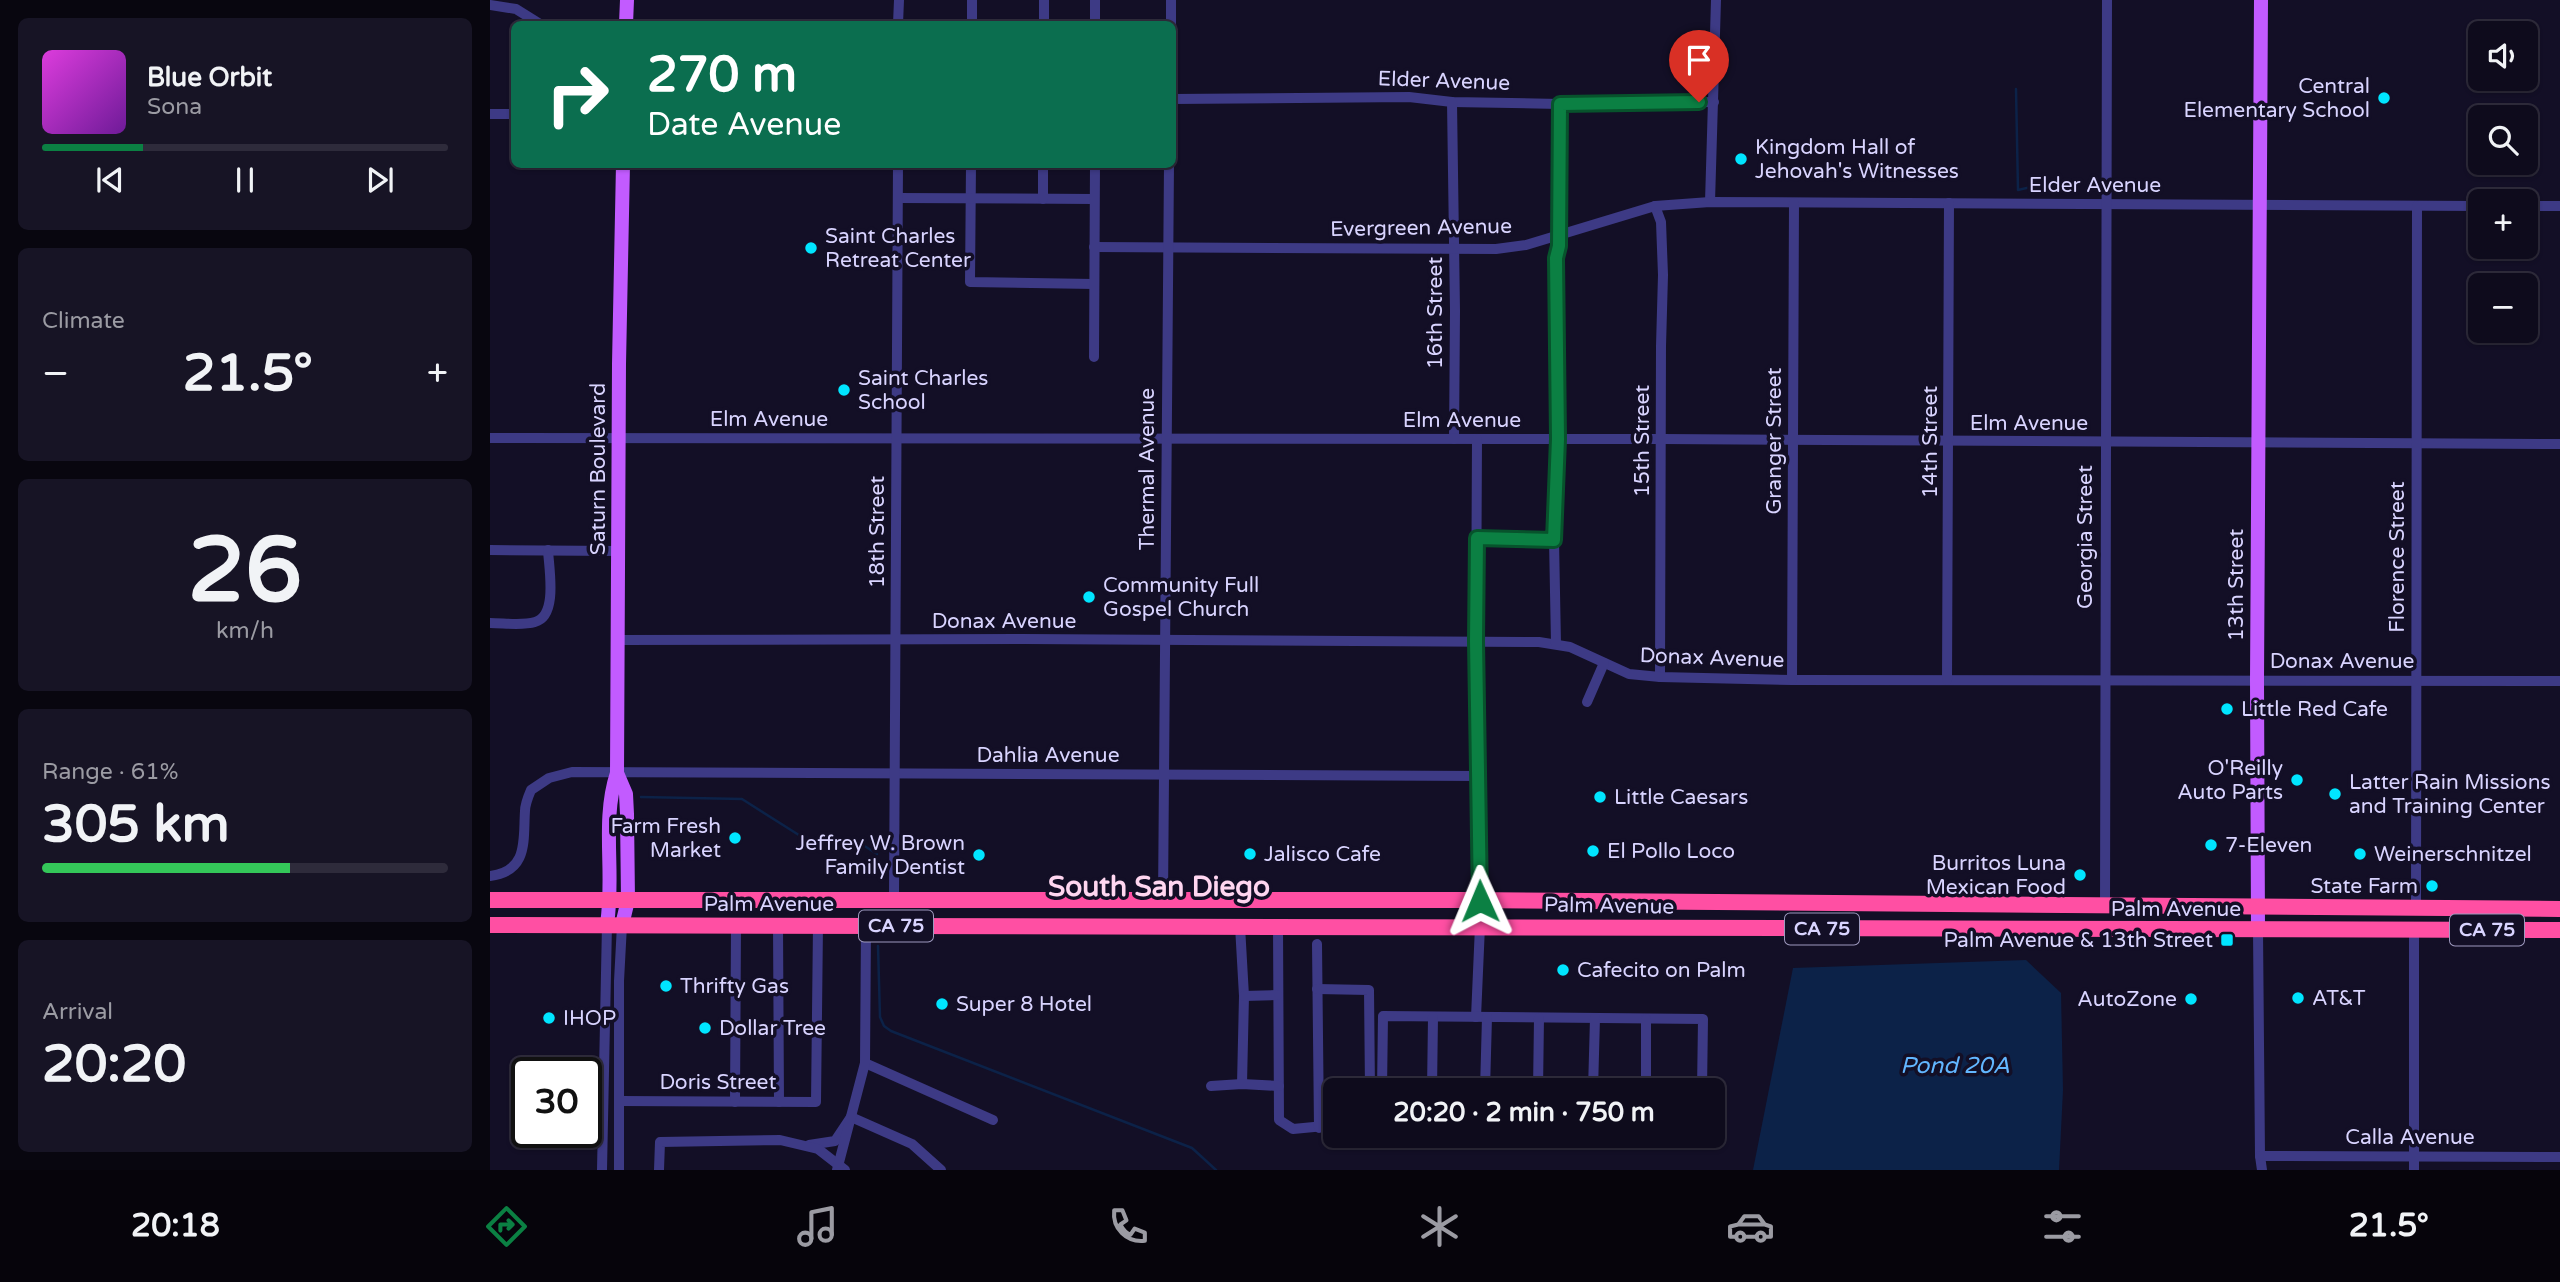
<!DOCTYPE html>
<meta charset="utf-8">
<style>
:root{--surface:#0e0b1c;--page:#171425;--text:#f1f3f6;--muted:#9b9ba3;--line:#2e2b3b;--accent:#0b8043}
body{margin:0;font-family:"Varela Round",sans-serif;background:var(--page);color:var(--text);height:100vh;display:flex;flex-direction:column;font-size:26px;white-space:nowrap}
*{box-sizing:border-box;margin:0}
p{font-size:23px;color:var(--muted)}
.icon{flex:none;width:38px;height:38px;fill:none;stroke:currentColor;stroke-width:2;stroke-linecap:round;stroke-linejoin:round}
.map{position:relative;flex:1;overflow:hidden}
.sheet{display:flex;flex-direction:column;gap:18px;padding:18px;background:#08060f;width:490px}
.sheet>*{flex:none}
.banner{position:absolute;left:21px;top:21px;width:665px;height:147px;border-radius:10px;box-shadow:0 2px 5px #0004,0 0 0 2px var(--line);background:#0b6e4f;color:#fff;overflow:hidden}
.tools{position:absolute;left:1978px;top:21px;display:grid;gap:14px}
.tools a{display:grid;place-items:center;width:70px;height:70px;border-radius:10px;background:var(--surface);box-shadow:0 2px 5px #0004,0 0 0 2px var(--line);font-size:35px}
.speed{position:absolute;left:21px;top:1057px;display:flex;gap:14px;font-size:35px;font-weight:700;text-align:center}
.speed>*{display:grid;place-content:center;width:91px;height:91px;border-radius:50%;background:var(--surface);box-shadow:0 2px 5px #0004,0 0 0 2px var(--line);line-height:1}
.speed .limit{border:4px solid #111;border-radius:10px;background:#fff;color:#111}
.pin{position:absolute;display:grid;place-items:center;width:60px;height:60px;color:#fff;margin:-72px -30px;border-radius:50% 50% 50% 0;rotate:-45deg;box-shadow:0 0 7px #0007}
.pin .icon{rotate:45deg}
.me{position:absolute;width:77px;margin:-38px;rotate:359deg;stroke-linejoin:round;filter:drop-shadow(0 0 5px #0008)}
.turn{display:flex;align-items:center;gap:24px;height:147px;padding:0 21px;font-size:32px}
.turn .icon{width:91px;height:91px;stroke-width:2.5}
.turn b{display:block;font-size:49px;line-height:60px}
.big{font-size:52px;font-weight:700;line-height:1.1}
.sheet .tile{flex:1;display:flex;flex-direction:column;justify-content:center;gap:10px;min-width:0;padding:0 24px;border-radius:10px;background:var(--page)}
.sheet .dial{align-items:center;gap:0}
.dial b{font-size:91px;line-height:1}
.song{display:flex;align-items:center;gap:21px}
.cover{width:84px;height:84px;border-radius:10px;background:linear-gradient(135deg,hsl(300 70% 55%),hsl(280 70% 35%))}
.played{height:7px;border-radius:4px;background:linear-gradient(90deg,var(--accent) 25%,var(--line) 25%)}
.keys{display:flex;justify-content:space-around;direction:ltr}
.heat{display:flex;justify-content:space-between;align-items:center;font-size:38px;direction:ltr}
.charge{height:10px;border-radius:5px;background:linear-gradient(90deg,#34c759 61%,var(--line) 0)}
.trip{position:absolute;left:833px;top:1078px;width:402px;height:70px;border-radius:10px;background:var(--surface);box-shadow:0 2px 5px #0004,0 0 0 2px var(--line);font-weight:700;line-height:70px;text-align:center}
.tabs{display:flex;height:112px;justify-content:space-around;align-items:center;background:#06040b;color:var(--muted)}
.tabs .icon{width:49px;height:49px}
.tabs .active{color:var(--accent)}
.tabs b{font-size:32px;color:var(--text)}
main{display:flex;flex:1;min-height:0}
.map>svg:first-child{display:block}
.water{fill:#0c2248}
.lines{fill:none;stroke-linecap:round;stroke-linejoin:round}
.stream{stroke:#0c2248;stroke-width:2.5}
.minor{stroke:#3d3a85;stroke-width:10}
.major{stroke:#c25bff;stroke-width:14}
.highway{stroke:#ff4fa3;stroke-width:16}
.route-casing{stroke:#07532c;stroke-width:18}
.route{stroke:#0b8043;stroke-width:12}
.poi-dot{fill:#00e5ff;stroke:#130f26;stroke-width:2.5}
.labels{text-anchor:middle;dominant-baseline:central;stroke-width:7;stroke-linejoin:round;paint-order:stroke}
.shield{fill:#130f26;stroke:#9e99be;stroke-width:2}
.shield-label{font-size:19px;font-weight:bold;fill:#d9d4ff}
.street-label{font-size:21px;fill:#d9d4ff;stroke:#130f26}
.poi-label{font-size:21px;fill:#d9d4ff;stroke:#130f26;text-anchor:start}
.water-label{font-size:23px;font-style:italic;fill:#62b6ff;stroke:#130f26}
.district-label{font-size:28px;font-weight:bold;fill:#ffd6f0;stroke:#130f26}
</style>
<main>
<section class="sheet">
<div class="tile">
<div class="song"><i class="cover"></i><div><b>Blue Orbit</b><p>Sona</p></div></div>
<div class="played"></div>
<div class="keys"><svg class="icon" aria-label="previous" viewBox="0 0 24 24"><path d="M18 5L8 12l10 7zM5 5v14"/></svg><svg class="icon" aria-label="pause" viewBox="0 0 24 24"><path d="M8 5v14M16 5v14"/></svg><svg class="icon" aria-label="next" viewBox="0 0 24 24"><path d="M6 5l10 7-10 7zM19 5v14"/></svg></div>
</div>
<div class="tile"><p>Climate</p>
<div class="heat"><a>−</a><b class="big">21.5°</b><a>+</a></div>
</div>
<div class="tile dial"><b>26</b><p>km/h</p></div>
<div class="tile"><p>Range · 61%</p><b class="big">305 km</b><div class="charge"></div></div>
<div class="tile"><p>Arrival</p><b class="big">20:20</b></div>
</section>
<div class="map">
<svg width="2070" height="1170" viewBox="0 0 2070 1170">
<rect width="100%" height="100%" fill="#130f26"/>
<path class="water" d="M1536 960 1571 993 1573 1090 1569 1170H1263L1303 968Z"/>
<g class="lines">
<g class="stream">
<path d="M1526 89 1528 190 1545 186 1564 187 1570 183"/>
<path d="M151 797 252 799 312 837 373 845 387 854"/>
<path d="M388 946 390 1017 394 1026 401 1031 702 1148 726 1170"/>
</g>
<g class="minor">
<path d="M0 5 26 9 50 24"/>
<path d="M408 24 409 0"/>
<path d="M482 24V0"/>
<path d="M554 24V0"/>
<path d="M605 24V0"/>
<path d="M681 24V0"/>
<path d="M682 99 919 97 962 102 1070 104 1224 102"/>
<path d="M962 102 965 311 964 439"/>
<path d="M0 114H24"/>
<path d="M481 164 480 282 604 284"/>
<path d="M408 198 604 199"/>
<path d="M553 199V164"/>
<path d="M1220 202 1226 0"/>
<path d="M1165 206 1171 222 1173 275 1171 346 1170 677"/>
<path d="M2035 206H2070"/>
<path d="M604 247 1006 249 1036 245 1165 206 1220 202 1990 206"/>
<path d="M604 357 605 164"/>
<path d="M0 438 1172 439 2070 444"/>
<path d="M987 538 1064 540"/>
<path d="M0 550 128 551"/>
<path d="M0 623C14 623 32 626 45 622 68 616 59 569 58 550"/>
<path d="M128 640 534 639 1049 642 1080 647 1139 674 1170 677 1302 680 2070 681"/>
<path d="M1066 644 1064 540 1068 439 1066 258 1069 245 1070 104"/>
<path d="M1302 680 1304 203"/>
<path d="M1457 680 1459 203"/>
<path d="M1097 702 1114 663"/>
<path d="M0 876C39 871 33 840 35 811 35 804 38 797 41 790L59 778 82 772 989 776"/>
<path d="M404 899 408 164"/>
<path d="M673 900 679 164"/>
<path d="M1615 905 1617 0"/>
<path d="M1926 909 1927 206"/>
<path d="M288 925 289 1102"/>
<path d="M750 926 754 996 752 1084"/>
<path d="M788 926 789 1120 803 1129 845 1125"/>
<path d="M1768 930 1770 1156 1772 1170"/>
<path d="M827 944 829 1128"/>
<path d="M827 989 879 990 880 1090"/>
<path d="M754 996 787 995"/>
<path d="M986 1017 990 926 986 641 987 439"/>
<path d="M375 1063 503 1120"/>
<path d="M721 1086 752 1084 789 1086"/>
<path d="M892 1090 893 1016 1213 1019 1212 1090"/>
<path d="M942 1090 943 1017"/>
<path d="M995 1090 997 1017"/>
<path d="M1048 1090 1049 1018"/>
<path d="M1103 1090 1105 1018"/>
<path d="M1156 1090V1019"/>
<path d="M130 1101 326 1102 328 925"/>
<path d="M245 1102 246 925"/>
<path d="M319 1145 345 1141 361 1117 422 1144 451 1170"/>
<path d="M1770 1156 2070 1157"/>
<path d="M112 1170 117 924"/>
<path d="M129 1170V981L132 925"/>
<path d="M169 1170 170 1142 290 1140 328 1149 355 1170"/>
<path d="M347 1170 375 1063 376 926"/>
<path d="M1924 1170V931"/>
</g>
<g class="major">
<path d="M136 24 137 0"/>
<path d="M127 773 136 794 137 814 138 900 132 925"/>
<path d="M117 924C125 874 111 821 127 773L129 364 133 164"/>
<path d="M1768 930 1767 680 1771 0"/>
</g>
<g class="highway">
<path d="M0 900H976L2070 909"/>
<path d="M0 925 2070 930"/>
</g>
</g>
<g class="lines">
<defs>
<path id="route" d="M990 901 986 641 987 538 1064 540 1068 439 1066 258 1069 246 1070 104 1209 102"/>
</defs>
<use href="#route" class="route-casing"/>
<use href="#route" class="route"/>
</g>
<g class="poi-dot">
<circle cx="1894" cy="98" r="7"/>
<circle cx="1251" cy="159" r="7"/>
<circle cx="321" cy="248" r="7"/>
<circle cx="354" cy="390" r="7"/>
<circle cx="599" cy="597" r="7"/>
<circle cx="1737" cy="709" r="7"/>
<circle cx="1807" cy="780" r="7"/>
<circle cx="1845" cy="794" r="7"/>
<circle cx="1110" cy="797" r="7"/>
<circle cx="245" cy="838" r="7"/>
<circle cx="1721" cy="845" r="7"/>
<circle cx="1103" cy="851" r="7"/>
<circle cx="760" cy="854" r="7"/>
<circle cx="1870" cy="854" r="7"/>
<circle cx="489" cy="855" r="7"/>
<circle cx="1590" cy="875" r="7"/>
<circle cx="1942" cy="886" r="7"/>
<rect x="1730" y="933" width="14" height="14" rx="3.5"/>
<circle cx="1073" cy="970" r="7"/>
<circle cx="176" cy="986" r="7"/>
<circle cx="1808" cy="998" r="7"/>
<circle cx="1701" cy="999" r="7"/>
<circle cx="452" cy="1004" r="7"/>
<circle cx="59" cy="1018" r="7"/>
<circle cx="215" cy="1028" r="7"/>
</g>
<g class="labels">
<g class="shield">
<rect x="369" y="910.5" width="74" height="31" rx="5"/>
<rect x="1295" y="913.5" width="74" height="31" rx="5"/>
<rect x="1960" y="914.5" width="74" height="31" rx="5"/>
</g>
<g class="shield-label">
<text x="406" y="926">CA 75</text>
<text x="1332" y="929">CA 75</text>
<text x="1997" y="930">CA 75</text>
</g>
<g class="street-label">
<text transform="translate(954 81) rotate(2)">Elder Avenue</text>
<text x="1605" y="185">Elder Avenue</text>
<text transform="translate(931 228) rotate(-1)">Evergreen Avenue</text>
<text transform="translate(945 313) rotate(-90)">16th Street</text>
<text x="279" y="419">Elm Avenue</text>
<text x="972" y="420">Elm Avenue</text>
<text x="1539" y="423">Elm Avenue</text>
<text transform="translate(1152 441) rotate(-90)">15th Street</text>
<text transform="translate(1284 441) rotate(-90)">Granger Street</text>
<text transform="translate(1440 442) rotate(-90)">14th Street</text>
<text transform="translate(108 469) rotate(-90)">Saturn Boulevard</text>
<text transform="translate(657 469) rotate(-90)">Thermal Avenue</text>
<text transform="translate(387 532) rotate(-90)">18th Street</text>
<text transform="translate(1595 537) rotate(-90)">Georgia Street</text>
<text transform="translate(1907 557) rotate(-90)">Florence Street</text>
<text transform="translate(1746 585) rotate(-90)">13th Street</text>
<text x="514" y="621">Donax Avenue</text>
<text transform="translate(1222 658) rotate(2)">Donax Avenue</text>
<text x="1852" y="661">Donax Avenue</text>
<text x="558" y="755">Dahlia Avenue</text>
<text x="279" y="904">Palm Avenue</text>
<text transform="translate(1119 906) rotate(1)">Palm Avenue</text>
<text x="1686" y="909">Palm Avenue</text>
<text x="228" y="1082">Doris Street</text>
<text x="1920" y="1137">Calla Avenue</text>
</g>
<g class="poi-label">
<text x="1880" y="86" text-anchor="end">Central<tspan x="1880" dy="24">Elementary School</tspan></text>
<text x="1265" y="147">Kingdom Hall of<tspan x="1265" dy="24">Jehovah's Witnesses</tspan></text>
<text x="335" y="236">Saint Charles<tspan x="335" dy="24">Retreat Center</tspan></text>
<text x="368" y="378">Saint Charles<tspan x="368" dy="24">School</tspan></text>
<text x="613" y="585">Community Full<tspan x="613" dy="24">Gospel Church</tspan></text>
<text x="1751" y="709">Little Red Cafe</text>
<text x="1793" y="768" text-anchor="end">O'Reilly<tspan x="1793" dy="24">Auto Parts</tspan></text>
<text x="1859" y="782">Latter Rain Missions<tspan x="1859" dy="24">and Training Center</tspan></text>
<text x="1124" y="797">Little Caesars</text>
<text x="231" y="826" text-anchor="end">Farm Fresh<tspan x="231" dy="24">Market</tspan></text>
<text x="475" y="843" text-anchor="end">Jeffrey W. Brown<tspan x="475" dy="24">Family Dentist</tspan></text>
<text x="1735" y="845">7-Eleven</text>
<text x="1117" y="851">El Pollo Loco</text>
<text x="774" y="854">Jalisco Cafe</text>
<text x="1884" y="854">Weinerschnitzel</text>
<text x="1576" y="863" text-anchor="end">Burritos Luna<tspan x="1576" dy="24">Mexican Food</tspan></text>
<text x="1928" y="886" text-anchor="end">State Farm</text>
<text x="1723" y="940" text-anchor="end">Palm Avenue &amp; 13th Street</text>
<text x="1087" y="970">Cafecito on Palm</text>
<text x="190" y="986">Thrifty Gas</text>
<text x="1822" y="998">AT&amp;T</text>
<text x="1687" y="999" text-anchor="end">AutoZone</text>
<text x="466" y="1004">Super 8 Hotel</text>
<text x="73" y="1018">IHOP</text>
<text x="229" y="1028">Dollar Tree</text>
</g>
<g class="water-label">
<text x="1465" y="1066">Pond 20A</text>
</g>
<g class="district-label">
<text x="669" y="887">South San Diego</text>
</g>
</g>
</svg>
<div class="tools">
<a><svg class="icon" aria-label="sound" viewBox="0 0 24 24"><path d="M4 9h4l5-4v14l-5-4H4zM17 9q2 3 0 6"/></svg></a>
<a><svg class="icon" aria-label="search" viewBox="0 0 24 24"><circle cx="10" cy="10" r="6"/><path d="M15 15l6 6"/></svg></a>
<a>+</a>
<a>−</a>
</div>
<div class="speed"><div class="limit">30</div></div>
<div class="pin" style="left:1209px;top:102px;background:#d93025"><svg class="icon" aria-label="arrive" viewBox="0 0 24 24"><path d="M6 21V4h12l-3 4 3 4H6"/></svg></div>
<svg class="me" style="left:990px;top:901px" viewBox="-20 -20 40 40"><path d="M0-17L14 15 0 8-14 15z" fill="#0b8043" stroke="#fff" stroke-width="4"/></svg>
<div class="trip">20:20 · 2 min · 750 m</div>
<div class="banner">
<div class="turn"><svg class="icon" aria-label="right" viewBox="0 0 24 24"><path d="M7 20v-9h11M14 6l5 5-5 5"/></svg><div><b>270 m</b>Date Avenue</div></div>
</div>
</div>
</main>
<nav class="tabs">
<b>20:18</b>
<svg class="icon active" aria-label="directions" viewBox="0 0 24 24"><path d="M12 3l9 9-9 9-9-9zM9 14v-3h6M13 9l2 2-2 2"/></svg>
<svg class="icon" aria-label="music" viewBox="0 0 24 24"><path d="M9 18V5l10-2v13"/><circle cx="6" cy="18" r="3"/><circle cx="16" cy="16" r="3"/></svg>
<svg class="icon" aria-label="phone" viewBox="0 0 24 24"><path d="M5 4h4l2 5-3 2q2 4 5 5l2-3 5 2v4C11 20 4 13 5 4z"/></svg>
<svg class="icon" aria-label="climate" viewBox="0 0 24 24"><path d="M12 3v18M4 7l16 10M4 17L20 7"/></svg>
<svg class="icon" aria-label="car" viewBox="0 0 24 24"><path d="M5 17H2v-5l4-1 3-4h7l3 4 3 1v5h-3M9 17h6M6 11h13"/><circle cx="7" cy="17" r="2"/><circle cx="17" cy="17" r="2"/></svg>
<svg class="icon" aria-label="filters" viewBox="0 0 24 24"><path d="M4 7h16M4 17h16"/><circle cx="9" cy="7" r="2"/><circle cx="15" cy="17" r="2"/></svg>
<b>21.5°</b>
</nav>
